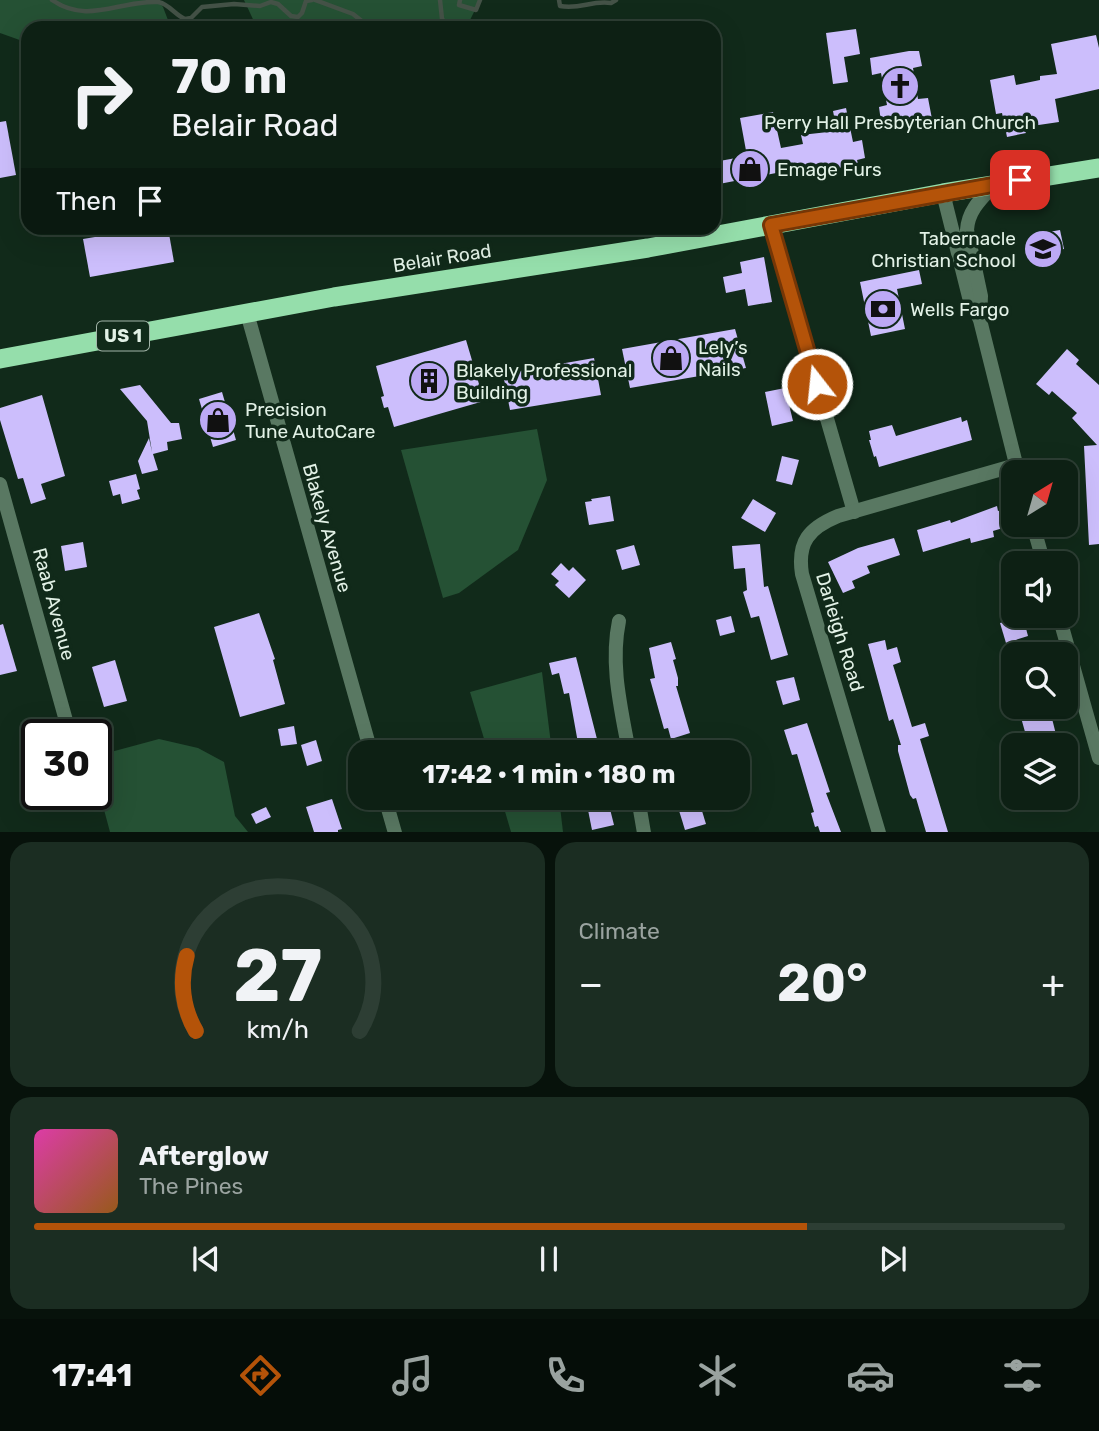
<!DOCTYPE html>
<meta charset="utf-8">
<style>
:root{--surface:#0d2014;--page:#1b2d22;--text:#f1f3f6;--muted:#9aa3a0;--line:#2d3e34;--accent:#b45309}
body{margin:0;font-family:Rubik,sans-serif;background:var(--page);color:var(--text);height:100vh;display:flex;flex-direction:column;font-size:26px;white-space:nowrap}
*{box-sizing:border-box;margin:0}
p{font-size:23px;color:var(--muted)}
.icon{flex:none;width:38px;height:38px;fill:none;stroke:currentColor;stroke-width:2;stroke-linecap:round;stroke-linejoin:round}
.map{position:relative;height:832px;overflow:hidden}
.details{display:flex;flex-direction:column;gap:10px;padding:10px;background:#07120b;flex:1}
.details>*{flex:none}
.top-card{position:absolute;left:21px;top:21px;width:700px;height:214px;border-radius:21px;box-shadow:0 7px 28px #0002,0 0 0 2px var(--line);background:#0d2014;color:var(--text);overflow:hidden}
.needle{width:46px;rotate:37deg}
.controls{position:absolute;left:1001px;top:460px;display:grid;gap:14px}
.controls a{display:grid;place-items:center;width:77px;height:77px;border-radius:14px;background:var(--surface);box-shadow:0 7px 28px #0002,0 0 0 2px var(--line);font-size:35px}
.speed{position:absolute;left:21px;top:719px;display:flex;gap:14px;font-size:35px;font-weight:700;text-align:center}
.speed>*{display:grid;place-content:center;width:91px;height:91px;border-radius:50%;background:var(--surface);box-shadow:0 7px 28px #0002,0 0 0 2px var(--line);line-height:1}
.speed .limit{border:4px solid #111;border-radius:10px;background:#fff;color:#111}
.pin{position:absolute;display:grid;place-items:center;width:60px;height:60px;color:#fff;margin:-30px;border-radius:14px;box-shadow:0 4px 10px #0006}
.me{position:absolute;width:77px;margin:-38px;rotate:344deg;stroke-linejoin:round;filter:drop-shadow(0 0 5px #0008)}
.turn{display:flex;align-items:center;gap:24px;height:147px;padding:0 35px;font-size:32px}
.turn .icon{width:91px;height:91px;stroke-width:2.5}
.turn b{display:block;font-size:49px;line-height:60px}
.then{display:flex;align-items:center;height:66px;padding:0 35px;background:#0003;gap:14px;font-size:26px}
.big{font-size:52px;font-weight:700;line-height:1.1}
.details .widget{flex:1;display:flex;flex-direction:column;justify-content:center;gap:10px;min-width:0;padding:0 24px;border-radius:21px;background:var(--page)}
.details .dial{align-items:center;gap:0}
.dial svg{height:182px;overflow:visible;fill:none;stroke:var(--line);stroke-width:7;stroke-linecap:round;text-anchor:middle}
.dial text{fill:var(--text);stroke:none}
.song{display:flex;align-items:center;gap:21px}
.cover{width:84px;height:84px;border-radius:10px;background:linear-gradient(135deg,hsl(320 70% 55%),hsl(30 70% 35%))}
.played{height:7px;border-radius:4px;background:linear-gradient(90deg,var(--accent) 75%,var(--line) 75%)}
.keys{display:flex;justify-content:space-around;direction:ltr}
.heat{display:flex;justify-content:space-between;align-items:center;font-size:38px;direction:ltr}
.details .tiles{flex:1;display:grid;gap:10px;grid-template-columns:1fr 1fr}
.widget:last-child{grid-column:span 2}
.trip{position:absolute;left:348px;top:740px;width:402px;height:70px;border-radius:21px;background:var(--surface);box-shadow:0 7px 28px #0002,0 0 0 2px var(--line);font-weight:700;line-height:70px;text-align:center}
.tabs{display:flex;height:112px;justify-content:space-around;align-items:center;background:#050d08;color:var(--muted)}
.tabs .icon{width:49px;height:49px}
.tabs .current{color:var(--accent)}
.tabs b{font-size:32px;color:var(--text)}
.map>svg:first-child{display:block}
.green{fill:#255134}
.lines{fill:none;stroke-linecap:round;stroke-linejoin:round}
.stream{stroke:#445247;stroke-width:4.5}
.building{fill:#ccbefc}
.minor{stroke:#597862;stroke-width:14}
.trunk{stroke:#95deab;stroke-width:19}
.route-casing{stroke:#753606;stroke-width:18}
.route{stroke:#b45309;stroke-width:12}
.labels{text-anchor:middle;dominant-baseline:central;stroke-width:7;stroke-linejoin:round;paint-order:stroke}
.shield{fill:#112a1a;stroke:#a3b5a9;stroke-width:2}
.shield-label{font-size:18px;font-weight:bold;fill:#e2f1e6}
.poi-label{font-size:19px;fill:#e2f1e6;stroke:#112a1a;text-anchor:start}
.street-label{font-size:19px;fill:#e2f1e6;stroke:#112a1a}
</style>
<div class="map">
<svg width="1099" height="833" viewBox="0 0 1099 833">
<rect width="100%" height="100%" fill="#112a1a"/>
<g class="green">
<path d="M0 0H157L163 7 171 28H28V43L0 33Z"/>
<path d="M244 0H480L466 28H257Z"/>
<path d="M537 429 547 480 518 550 459 593 443 598 401 450Z"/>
<path d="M542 672 552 752H488L470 692Z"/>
<path d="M159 739 198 748 224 762 235 816 248 832H110L96 780V756Z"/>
<path d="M501 798H559L563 832H511Z"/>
</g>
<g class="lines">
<g class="stream">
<path d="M52 0C88 25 119 0 158 2 168 3 175 15 185 19L191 18 202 7 234 4 260 6 271 2 278 4 291 16 298 17 302 13 306 1 312 0"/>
<path d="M315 0 353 14 368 26 399 24 421 28"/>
<path d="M440 0 442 19 449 28"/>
<path d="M460 0 459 5 476 10 480 0"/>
<path d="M559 0 560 6C580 10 591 0 611 3L616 0"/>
</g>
</g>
<g class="building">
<path d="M856 29 860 54 844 57 848 82 833 84 826 33Z"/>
<path d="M1096 35 1099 48V89L1055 99 1059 122 1025 127 1026 133 1007 137 1002 113 996 114 990 80 1014 75 1016 85 1040 80V76L1057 74 1051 44Z"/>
<path d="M909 51H919L922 66 913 68 918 99 928 98 932 119 921 121 922 124 890 130V128L882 129 879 107 887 105 881 73 872 75 870 58Z"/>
<path d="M846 108 853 142 862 140 865 158 857 160 858 164 809 174 807 167 714 185V162L747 156 740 118 773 112 781 148 803 144 801 135 837 131 833 111Z"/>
<path d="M6 121 16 175 0 178V122Z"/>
<path d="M149 228H168L174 262 90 277 83 239Z"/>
<path d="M1060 230 1064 249 1040 254 1037 234Z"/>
<path d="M764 257 772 302 748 306 745 289 726 293 723 277 742 273 740 262Z"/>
<path d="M919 270 922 284 897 289 905 329 871 336 860 282Z"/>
<path d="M735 329 746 368 630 388 622 349Z"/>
<path d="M466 340 484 401 394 427 388 407 384 408 381 397 384 396 376 366Z"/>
<path d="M1067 349 1079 360 1076 364 1099 385V544L1089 545 1084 446 1097 445 1072 418 1077 413 1052 391 1049 395 1036 384Z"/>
<path d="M594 358 601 395 510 410 503 374Z"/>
<path d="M140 385 171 423H179L182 439 167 442 168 450 153 454 158 470 142 474 138 461 149 438 152 452 147 421 120 389Z"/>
<path d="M785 388 793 421 772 426 765 392Z"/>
<path d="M222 392 236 440 213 447 199 399Z"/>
<path d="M42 395 65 476 41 484 46 499 31 504 23 478 18 479 0 420V408Z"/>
<path d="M961 417 962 422 967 420 972 440 879 467 876 456 874 457 869 440H871L869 431 892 425 896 436Z"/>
<path d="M782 456 799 460 792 485 776 481Z"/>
<path d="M136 474 140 489 137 490 140 499 122 504 120 494 113 496 109 481Z"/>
<path d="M610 496 614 521 589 525 585 502 592 501 591 499Z"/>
<path d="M753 499 776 513 765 532 741 518Z"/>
<path d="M997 506 998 511 1005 509 1009 523 1002 525 1003 528 993 531 994 537 971 543 970 538 923 552 917 530 950 520 951 523Z"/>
<path d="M894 538 900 555 867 566 870 573 852 581 855 588 843 593 828 562 858 548Z"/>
<path d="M83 542 87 567 65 571 61 546Z"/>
<path d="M760 544 764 587 768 586 788 655 771 660 759 616 751 618 743 592 747 590 745 568 734 569 732 546Z"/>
<path d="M634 545 640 565 622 570 616 550Z"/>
<path d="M561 563 569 571 573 567 586 580 569 598 555 585 559 581 551 574Z"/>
<path d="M259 613 275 659 273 660 285 704 240 717 214 627Z"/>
<path d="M731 616 735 632 720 636 716 620Z"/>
<path d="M1023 617 1028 636 1006 643 1000 623Z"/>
<path d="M3 624 17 671 0 675V625Z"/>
<path d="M885 640 887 650 897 647 901 662 893 665 912 727 925 723 929 736 920 739 948 832H926L916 798 913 799 910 795 898 751V745H901L893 719 889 721 868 644Z"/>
<path d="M671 642 676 659 673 660 678 678V686H676L690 733 671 739 668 728 664 729 650 679 655 678 649 648Z"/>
<path d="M576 657 597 739 578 743 569 693 564 694 559 673 552 675 549 663Z"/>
<path d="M115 660 127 701 104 707 92 667Z"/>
<path d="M794 677 800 700 783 705 776 681Z"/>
<path d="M1018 707H1049L1059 746H1029Z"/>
<path d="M807 723 830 792 826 793 841 832H820L818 826 815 827 811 813 814 812 797 754 792 755 784 730Z"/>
<path d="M294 726 297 744 281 746 278 729Z"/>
<path d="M316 740 322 761 307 766 301 745Z"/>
<path d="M698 798 706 824 685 830 677 804Z"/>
<path d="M332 799 342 829 338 830V832H314L306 807Z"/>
<path d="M609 805 614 825 592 830 588 810Z"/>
<path d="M266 807 271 817 256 824 251 814Z"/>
</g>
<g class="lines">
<g class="minor">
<path d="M943 193 969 297 980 320 1018 472"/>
<path d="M771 225 854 512"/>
<path d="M247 313 371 752"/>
<path d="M980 319 981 296 967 230C968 210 982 198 995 184"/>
<path d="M0 484 70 735"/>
<path d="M1033 525 1044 564"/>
<path d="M1059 616 1099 758"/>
<path d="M619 621C610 665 621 708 629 752"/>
<path d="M385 798 395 833"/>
<path d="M638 798 644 833"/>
<path d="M879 833 802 574C797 542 809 528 838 516L1016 465"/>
</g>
<path class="trunk" d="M0 359 334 297 648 248 943 193 1099 168"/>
</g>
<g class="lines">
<defs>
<path id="route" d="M817 384 771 225 1020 180"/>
</defs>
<use href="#route" class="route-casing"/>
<use href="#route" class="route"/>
</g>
<defs>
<symbol id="church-disc" viewBox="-11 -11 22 22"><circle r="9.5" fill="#bca9f5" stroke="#112a1a"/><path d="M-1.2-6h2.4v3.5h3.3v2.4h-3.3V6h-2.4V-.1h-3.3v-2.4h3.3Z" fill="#111"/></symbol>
<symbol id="shop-disc" viewBox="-11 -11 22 22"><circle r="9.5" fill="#bca9f5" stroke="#112a1a"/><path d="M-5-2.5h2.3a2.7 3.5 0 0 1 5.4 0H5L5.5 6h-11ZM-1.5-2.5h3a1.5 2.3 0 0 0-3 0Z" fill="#111"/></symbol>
<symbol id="school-disc" viewBox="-11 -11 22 22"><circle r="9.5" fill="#bca9f5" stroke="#112a1a"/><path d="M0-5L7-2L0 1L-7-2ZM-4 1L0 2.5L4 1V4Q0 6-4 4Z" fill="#111"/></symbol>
<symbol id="bank-disc" viewBox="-11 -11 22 22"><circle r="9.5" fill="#bca9f5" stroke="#112a1a"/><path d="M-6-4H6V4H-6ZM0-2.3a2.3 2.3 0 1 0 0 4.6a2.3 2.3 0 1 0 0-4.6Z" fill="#111"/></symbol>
<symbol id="building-disc" viewBox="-11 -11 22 22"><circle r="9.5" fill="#bca9f5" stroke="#112a1a"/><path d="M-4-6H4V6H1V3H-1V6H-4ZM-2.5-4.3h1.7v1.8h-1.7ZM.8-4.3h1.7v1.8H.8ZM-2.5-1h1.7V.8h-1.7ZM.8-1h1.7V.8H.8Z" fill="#111"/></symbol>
</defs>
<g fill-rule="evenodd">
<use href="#church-disc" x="878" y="64" width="44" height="44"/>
<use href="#shop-disc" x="728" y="147" width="44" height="44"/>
<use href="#school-disc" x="1021" y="227" width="44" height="44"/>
<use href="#bank-disc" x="861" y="287" width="44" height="44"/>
<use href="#shop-disc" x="649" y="336" width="44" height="44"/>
<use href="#building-disc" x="407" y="359" width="44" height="44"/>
<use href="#shop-disc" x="196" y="398" width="44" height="44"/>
</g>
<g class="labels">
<rect class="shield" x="97" y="321.5" width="52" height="29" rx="5"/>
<g class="shield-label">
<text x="123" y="336">US 1</text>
</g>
<g class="poi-label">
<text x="900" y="122" text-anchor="middle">Perry Hall Presbyterian Church</text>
<text x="777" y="169">Emage Furs</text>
<text x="1016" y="238" text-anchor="end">Tabernacle<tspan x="1016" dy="22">Christian School</tspan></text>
<text x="910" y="309">Wells Fargo</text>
<text x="698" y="347">Lely’s<tspan x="698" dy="22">Nails</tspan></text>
<text x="456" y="370">Blakely Professional<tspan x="456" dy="22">Building</tspan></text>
<text x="245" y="409">Precision<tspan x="245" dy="22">Tune AutoCare</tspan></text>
</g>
<g class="street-label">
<text transform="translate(442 258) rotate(-9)">Belair Road</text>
<text transform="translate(327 528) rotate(74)">Blakely Avenue</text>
<text transform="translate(54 604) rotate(75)">Raab Avenue</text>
<text transform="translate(840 632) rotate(73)">Darleigh Road</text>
</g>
</g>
</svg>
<div class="controls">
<a><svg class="needle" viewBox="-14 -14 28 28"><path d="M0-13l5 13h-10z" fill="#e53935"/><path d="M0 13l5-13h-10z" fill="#9aa3a0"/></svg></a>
<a><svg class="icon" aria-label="sound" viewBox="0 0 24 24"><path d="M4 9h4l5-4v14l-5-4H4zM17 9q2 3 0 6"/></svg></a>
<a><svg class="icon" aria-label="search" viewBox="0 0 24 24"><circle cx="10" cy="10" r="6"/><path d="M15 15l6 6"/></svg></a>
<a><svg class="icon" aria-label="layers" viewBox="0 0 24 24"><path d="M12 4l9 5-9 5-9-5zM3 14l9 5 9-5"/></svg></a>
</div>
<div class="speed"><div class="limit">30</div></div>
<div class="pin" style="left:1020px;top:180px;background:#d93025"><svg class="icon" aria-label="arrive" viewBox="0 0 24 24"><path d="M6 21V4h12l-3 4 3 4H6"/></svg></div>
<svg class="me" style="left:817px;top:384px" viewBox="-20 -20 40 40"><circle r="17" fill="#b45309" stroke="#fff" stroke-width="3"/><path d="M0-11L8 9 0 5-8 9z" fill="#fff"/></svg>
<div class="trip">17:42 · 1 min · 180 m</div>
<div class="top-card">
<div class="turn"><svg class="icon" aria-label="right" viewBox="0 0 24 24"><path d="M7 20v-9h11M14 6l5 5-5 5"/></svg><div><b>70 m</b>Belair Road</div></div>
<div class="then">Then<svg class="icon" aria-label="arrive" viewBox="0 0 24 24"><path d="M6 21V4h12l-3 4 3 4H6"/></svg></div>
</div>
</div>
<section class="details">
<div class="tiles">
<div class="widget dial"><svg viewBox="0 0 100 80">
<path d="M14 69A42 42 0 1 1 86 69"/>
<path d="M14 69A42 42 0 0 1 10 36" stroke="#b45309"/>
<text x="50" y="56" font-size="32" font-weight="700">27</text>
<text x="50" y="72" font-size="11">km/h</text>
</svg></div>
<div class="widget"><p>Climate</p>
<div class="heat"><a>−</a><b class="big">20°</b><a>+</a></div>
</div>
<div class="widget">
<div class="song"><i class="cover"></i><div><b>Afterglow</b><p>The Pines</p></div></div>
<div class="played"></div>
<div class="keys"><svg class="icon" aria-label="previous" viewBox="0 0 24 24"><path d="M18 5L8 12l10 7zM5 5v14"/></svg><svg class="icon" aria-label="pause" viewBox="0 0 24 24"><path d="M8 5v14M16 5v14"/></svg><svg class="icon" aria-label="next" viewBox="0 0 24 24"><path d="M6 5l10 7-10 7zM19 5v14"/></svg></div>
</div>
</div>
</section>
<nav class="tabs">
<b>17:41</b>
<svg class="icon current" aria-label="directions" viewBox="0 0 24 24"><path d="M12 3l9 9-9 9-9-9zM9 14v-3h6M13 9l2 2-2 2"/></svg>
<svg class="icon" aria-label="music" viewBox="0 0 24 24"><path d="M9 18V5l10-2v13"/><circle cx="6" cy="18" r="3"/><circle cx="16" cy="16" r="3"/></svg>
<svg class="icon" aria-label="phone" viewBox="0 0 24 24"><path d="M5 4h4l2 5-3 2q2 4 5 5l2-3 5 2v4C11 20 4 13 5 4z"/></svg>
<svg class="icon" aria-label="climate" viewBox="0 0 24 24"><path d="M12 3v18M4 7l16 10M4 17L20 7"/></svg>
<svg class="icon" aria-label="car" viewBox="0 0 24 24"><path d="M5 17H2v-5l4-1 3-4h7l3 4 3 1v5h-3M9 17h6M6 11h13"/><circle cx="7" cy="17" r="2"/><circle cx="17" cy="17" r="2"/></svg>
<svg class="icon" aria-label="filters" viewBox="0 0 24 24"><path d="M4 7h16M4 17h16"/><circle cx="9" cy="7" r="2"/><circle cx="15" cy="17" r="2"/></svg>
</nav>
